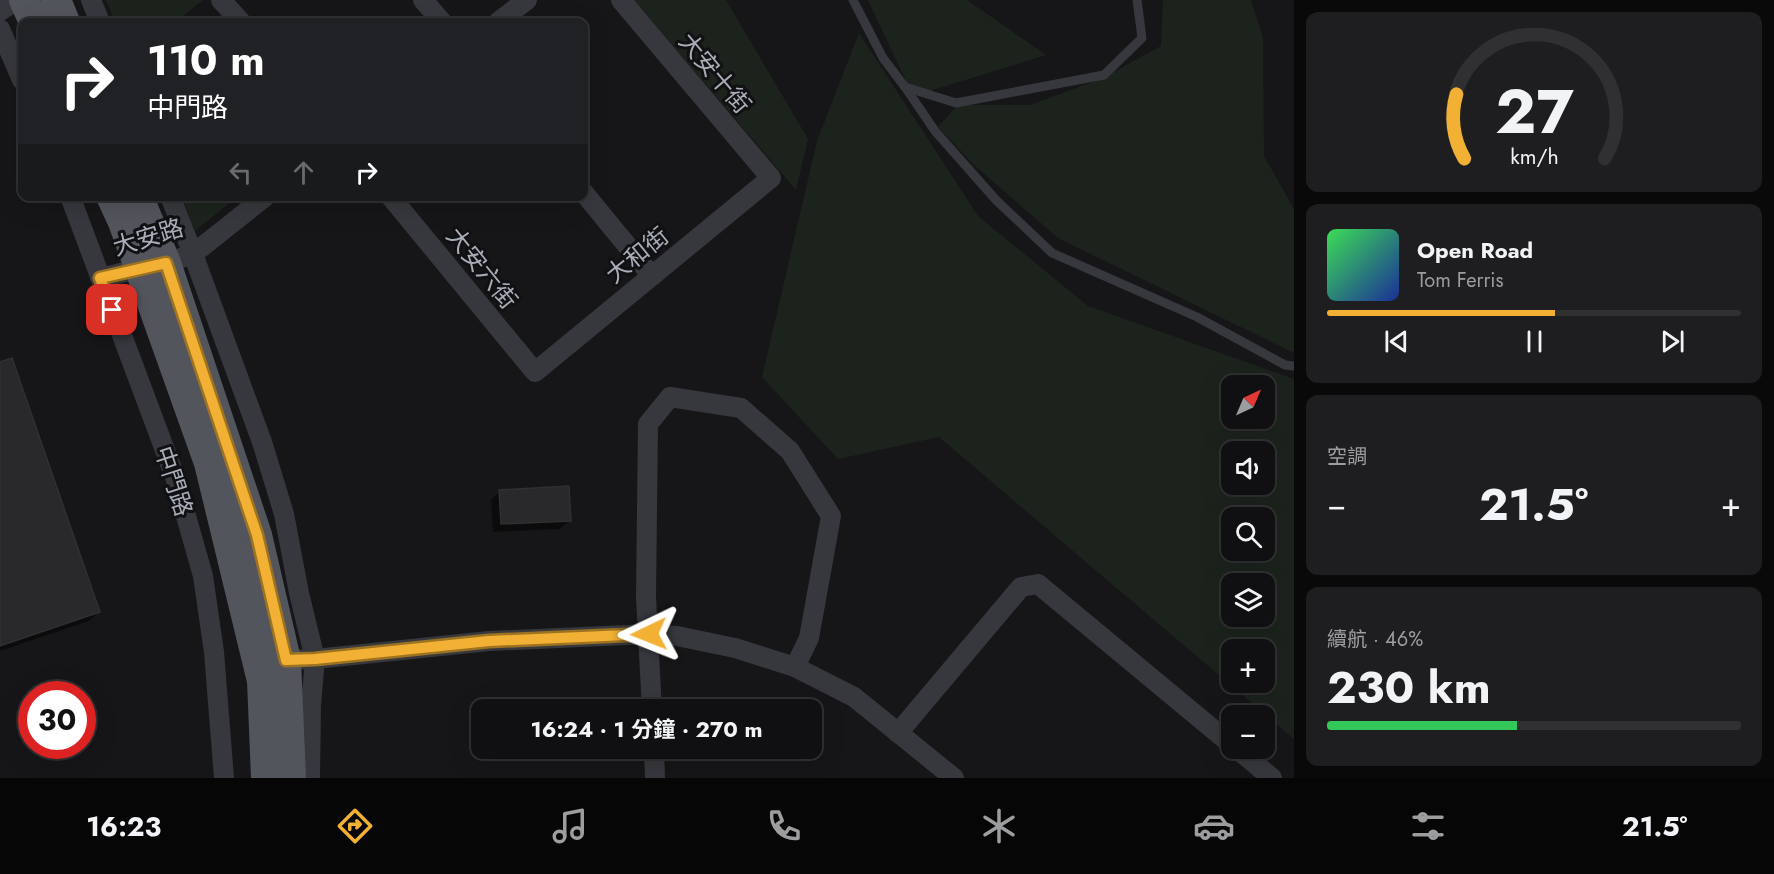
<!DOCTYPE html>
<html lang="zh-TW">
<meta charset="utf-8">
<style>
:root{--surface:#101012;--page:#1e1e20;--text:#f1f3f6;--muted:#9c9d9f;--line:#303032;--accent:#f2b134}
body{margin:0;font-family:Jost,"Noto Sans TC",sans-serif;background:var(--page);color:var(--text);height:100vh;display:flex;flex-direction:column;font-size:22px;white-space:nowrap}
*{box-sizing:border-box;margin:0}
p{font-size:20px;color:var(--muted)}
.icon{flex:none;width:33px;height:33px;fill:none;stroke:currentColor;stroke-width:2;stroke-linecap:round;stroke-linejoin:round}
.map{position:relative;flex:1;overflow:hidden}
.side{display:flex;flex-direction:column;gap:12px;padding:12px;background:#09090a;width:480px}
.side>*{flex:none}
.hud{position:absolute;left:18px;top:18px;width:570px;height:183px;border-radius:12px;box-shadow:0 6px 24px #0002,0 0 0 2px var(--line);background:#202124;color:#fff;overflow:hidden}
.needle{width:39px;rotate:44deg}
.tools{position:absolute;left:1221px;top:375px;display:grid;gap:12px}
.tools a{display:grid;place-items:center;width:54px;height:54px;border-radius:12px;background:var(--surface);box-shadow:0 6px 24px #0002,0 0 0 2px var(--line);font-size:30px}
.speed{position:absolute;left:18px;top:681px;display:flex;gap:12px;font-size:30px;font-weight:700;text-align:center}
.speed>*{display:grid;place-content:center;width:78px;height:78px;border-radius:50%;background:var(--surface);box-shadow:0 6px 24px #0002,0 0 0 2px var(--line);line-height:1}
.speed .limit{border:9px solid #d22;background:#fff;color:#111}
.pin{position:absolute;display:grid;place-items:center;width:51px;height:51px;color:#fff;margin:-26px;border-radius:12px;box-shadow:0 3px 9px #0006}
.me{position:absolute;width:66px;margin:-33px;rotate:268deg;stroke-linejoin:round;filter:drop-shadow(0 0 4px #0008)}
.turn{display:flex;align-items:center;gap:21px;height:126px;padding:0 30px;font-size:27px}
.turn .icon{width:78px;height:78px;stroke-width:2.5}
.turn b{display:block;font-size:42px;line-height:51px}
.lanes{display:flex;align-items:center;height:57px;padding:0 30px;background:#0003;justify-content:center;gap:30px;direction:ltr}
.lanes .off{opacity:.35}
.big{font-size:45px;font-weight:700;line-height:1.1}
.side .tile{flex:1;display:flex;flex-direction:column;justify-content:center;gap:9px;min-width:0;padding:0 21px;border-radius:12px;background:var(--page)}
.side .dial{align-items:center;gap:0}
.dial svg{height:156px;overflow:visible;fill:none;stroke:var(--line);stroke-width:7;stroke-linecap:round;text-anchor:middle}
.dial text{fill:var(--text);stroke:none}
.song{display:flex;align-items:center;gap:18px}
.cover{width:72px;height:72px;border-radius:9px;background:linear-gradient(135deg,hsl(130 70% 55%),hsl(230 70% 35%))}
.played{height:6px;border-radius:3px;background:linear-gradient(90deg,var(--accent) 55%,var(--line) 55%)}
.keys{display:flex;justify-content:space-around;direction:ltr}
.heat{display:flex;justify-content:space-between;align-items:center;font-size:33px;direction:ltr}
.charge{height:9px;border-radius:4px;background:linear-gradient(90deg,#34c759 46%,var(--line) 0)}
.trip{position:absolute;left:471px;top:699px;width:351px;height:60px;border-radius:12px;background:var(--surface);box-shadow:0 6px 24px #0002,0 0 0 2px var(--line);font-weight:700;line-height:60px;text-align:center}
.tab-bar{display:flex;height:96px;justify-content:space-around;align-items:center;background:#060607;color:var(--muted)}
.tab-bar .icon{width:42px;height:42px}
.tab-bar .selected{color:var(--accent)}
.tab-bar b{font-size:27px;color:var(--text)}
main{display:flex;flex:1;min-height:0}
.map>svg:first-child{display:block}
.green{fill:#1c231d;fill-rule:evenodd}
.shadow{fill:#0007}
.building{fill:#29292c;stroke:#303034;stroke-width:1.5}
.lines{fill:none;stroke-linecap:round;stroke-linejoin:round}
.lane{stroke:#37383d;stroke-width:9}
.street{stroke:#37383d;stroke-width:20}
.primary{stroke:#53555c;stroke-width:30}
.route-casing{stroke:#9d7322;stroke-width:15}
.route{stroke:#f2b134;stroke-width:10}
.labels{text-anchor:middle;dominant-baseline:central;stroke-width:6;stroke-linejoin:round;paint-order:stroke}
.street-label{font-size:24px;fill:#a8adb8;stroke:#111113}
</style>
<main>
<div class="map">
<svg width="1294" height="778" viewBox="0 0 1294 778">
<rect width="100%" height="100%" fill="#161618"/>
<g class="green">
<path d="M106 0H201L202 1 175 22H115Z"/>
<path d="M634 0H726L808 139 796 190Z"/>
<path d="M868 0H967L1046 55 913 96Z"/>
<path d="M1163 0H1251L1263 38 1264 156 1294 209V353L1058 238 974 165 938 127 958 105H1030L1101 79 1161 46Z"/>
<path d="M859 33 978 216 1088 306 1294 379V739L939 437 838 459 762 377 817 141ZM1232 386H1264V418H1232ZM1232 452H1264V484H1232ZM1232 518H1264V550H1232ZM1232 584H1264V616H1232ZM1232 650H1264V682H1232Z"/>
<path d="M182 197H237L195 231Z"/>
</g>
<g class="shadow">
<path d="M0 364 99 612 89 621 0 651Z"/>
<path d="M500 491 570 520 560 529 493 532 491 500Z"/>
</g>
<g class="building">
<path d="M12 358 100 612 0 646V362Z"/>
<path d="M569 486 571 521 501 524 499 490Z"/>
</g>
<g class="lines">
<g class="lane">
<path d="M853 0 883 58 905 87 935 131 996 200 1052 253 1197 317 1285 365 1294 366"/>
<path d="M905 87 956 103 1104 75 1142 38 1137 0"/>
</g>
<g class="street">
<path d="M91 0 100 22"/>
<path d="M221 0 241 22"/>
<path d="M423 0 442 22"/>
<path d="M0 11 17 0"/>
<path d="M498 22 527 0"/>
<path d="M0 29 22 80"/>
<path d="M584 193 652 276"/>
<path d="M70 196 175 477 203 576 214 652 224 778"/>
<path d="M170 196 193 254 262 442 284 514 299 593 315 659 311 705 310 778"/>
<path d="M390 196 535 372 771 178 621 0"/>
<path d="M181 258 193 254 266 196"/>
<path d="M100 278 150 266"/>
<path d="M286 660 315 659 489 641 649 634 677 636 735 648 795 667 854 697 954 778"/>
<path d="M652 710 646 597 648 424 670 397 741 408 790 451 831 516 809 638 795 667"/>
<path d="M898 733 1021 587 1038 584 1232 745"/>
<path d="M654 748 655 778"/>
<path d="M1236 748 1272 778"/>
</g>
<g class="primary">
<path d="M24 0 34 22"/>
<path d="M56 0 65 22"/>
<path d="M111 196 123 222 209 463 262 681 266 778"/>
<path d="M138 196 166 263 257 535 286 660 291 778"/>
</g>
</g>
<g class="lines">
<defs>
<path id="route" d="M112 310 100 278 166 263 257 535 286 660 315 659 489 641 649 634"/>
</defs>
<use href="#route" class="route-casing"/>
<use href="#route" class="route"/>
</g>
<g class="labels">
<g class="street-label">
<text transform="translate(715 73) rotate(50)">大安十街</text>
<text transform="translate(148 237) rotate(-17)">大安路</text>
<text transform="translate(637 255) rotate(-39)">大和街</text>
<text transform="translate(482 268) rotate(51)">大安六街</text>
<text transform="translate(174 481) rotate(72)">中門路</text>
</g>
</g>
</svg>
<div class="tools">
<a><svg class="needle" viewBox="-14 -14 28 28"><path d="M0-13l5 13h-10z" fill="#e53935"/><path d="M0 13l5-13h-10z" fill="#9c9d9f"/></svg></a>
<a><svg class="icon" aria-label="sound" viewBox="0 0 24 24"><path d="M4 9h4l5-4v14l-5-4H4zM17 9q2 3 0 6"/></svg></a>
<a><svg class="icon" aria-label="search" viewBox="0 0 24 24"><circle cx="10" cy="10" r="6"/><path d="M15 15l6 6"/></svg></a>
<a><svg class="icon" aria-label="layers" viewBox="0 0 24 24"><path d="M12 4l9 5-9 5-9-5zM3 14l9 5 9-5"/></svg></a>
<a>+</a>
<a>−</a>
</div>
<div class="speed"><div class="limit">30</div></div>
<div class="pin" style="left:112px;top:310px;background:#d93025"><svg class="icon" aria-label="arrive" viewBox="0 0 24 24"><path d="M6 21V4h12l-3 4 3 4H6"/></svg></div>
<svg class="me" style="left:649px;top:634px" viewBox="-20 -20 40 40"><path d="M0-17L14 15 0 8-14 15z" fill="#f2b134" stroke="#fff" stroke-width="4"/></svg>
<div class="trip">16:24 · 1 分鐘 · 270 m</div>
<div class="hud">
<div class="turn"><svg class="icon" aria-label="right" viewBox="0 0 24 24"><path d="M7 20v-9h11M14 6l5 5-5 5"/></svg><div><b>110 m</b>中門路</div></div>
<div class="lanes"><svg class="icon off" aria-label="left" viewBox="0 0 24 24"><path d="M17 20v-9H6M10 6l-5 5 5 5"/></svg><svg class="icon off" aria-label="ahead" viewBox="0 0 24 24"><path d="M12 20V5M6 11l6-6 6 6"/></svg><svg class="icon" aria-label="right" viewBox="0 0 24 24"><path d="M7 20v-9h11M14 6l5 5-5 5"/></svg></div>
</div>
</div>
<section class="side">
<div class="tile dial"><svg viewBox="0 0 100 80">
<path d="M14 69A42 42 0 1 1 86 69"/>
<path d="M14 69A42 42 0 0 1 10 36" stroke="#f2b134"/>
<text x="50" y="56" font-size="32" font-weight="700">27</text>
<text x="50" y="72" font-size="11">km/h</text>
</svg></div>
<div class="tile">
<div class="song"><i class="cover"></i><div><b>Open Road</b><p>Tom Ferris</p></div></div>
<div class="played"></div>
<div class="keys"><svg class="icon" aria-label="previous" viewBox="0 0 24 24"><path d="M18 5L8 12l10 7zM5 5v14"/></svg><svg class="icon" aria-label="pause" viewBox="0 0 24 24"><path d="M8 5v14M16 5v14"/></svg><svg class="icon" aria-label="next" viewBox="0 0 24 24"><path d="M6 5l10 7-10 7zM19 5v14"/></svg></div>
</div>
<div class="tile"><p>空調</p>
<div class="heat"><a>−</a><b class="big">21.5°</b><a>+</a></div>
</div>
<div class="tile"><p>續航 · 46%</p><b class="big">230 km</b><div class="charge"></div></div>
</section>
</main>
<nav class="tab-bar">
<b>16:23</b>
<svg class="icon selected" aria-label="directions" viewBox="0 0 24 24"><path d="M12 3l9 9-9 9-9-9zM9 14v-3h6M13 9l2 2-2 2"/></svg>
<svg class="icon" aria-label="music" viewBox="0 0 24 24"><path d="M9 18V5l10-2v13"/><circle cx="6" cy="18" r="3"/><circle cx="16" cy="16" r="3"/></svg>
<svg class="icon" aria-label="phone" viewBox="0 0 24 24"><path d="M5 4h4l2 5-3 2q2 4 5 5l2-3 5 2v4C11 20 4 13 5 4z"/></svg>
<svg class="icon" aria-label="climate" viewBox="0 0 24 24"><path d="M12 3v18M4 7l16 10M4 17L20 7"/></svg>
<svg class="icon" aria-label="car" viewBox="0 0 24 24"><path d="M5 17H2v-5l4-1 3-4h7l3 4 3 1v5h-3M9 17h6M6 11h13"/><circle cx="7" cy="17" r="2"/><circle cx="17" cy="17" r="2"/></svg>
<svg class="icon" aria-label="filters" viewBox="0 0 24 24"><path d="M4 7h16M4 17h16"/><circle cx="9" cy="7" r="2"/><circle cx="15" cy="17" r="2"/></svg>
<b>21.5°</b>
</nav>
